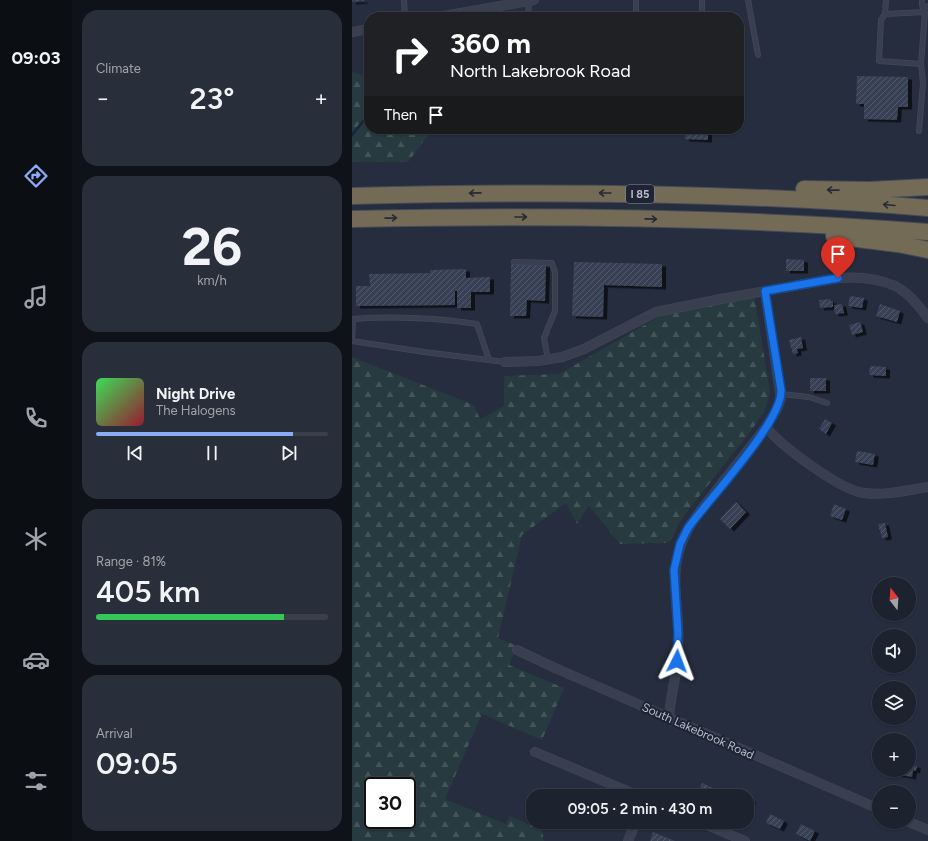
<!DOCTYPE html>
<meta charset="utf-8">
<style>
:root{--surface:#1c222e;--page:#292f3a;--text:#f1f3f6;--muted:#a0a4aa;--line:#3a3f4a;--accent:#8cabf7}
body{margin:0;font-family:Figtree,sans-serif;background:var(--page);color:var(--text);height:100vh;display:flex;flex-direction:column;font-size:15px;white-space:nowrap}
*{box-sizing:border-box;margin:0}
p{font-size:13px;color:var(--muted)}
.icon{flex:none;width:22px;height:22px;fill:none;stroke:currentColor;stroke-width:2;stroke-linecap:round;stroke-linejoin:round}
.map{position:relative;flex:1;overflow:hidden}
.panel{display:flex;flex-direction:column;gap:10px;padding:10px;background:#0f1319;width:280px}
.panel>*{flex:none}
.banner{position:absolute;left:12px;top:12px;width:380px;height:122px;border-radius:16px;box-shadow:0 1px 3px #0004,0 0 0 1px var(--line);background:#202124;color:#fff;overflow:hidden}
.needle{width:26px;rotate:343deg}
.fabs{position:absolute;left:520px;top:577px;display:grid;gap:8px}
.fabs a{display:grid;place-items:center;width:44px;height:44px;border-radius:50%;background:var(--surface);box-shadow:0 1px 3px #0004,0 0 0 1px var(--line);font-size:20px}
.speed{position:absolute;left:12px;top:777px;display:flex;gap:8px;font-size:20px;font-weight:700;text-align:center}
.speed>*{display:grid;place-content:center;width:52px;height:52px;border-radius:50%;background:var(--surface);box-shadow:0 1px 3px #0004,0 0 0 1px var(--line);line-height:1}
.speed .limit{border:2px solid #111;border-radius:6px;background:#fff;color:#111}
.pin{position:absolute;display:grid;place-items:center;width:34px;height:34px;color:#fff;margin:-41px -17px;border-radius:50% 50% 50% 0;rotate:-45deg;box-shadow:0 0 4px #0007}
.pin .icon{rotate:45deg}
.me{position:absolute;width:44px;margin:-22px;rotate:3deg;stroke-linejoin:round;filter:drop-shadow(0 0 3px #0008)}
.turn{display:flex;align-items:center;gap:14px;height:84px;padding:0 20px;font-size:18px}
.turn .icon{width:52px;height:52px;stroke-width:2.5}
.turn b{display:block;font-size:28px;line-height:34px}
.then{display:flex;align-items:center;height:38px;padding:0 20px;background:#0003;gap:8px;font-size:15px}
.big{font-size:30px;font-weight:600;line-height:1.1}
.panel .widget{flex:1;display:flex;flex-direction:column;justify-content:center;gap:6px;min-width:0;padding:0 14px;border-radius:16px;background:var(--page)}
.panel .dial{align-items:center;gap:0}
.dial b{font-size:52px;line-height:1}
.song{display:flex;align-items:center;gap:12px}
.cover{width:48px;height:48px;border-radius:6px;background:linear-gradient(135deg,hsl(130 70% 55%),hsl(350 70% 35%))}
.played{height:4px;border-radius:2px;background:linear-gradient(90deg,var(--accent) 85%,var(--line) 85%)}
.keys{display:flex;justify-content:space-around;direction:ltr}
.heat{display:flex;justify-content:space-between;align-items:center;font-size:22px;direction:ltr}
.charge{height:6px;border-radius:3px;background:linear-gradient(90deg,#34c759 81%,var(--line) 0)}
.trip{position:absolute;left:174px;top:789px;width:228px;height:40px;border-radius:16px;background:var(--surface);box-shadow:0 1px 3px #0004,0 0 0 1px var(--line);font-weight:600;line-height:40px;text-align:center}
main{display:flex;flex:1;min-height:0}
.tabs{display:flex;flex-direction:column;width:72px;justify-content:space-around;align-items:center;background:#0b0e12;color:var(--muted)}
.tabs .icon{width:28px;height:28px}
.tabs .selected{color:var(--accent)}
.tabs b{font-size:18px;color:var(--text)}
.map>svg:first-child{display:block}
.forest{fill:url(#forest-firs);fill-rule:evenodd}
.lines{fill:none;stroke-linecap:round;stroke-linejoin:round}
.stream{stroke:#18233c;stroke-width:2.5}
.building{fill:url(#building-hatch);filter:url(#shadow)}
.lane-casing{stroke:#424857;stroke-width:6}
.street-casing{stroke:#424857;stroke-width:10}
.highway-casing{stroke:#444a59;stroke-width:18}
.lane{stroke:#393f4e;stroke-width:4.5}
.street{stroke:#393f4e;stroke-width:9}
.highway{stroke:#746b56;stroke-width:16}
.oneway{stroke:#272b36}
.route-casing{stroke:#114b97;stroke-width:10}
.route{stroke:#1a73e8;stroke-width:7}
.labels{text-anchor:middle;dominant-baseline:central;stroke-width:4;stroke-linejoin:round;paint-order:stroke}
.shield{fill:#1e2433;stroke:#888e9c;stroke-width:1}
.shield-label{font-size:11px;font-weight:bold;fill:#b5bbc9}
.street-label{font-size:12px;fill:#b5bbc9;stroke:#1e2433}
</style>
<main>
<nav class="tabs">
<b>09:03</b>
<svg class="icon selected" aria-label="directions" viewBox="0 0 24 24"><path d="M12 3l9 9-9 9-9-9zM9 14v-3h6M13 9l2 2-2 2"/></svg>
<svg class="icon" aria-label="music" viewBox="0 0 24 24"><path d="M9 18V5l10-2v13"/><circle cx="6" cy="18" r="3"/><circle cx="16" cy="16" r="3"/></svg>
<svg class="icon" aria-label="phone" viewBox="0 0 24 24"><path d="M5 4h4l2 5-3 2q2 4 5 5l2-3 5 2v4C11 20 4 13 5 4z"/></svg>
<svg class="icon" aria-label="climate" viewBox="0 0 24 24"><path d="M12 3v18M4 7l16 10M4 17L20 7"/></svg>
<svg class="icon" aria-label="car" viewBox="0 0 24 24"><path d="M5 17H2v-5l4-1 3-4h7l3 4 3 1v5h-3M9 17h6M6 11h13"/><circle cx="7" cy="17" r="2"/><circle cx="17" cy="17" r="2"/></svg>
<svg class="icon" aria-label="filters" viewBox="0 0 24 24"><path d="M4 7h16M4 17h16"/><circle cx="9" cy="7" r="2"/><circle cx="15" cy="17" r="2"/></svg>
</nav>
<section class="panel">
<div class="widget"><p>Climate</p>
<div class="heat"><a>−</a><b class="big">23°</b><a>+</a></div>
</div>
<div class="widget dial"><b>26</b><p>km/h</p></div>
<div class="widget">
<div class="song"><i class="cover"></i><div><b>Night Drive</b><p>The Halogens</p></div></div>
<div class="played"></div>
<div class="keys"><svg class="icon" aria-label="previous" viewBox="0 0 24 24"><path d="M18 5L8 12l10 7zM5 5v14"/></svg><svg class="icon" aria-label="pause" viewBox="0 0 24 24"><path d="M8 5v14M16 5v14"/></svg><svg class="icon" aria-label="next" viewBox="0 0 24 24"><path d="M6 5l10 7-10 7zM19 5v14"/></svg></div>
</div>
<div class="widget"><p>Range · 81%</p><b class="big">405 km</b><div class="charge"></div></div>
<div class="widget"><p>Arrival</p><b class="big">09:05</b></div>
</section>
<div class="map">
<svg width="576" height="841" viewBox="0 0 576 841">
<defs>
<pattern id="forest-firs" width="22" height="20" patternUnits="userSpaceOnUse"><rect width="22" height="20" fill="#273a3f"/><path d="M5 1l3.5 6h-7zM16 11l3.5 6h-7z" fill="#445559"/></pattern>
<pattern id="building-hatch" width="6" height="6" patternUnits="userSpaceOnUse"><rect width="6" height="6" fill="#374154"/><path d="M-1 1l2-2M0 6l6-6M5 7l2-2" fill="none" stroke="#525a6b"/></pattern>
<filter id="shadow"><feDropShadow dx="4" dy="2.5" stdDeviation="0" flood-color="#0009"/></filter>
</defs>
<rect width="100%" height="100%" fill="#252d3e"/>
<g class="forest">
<path d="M0 72 17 78V129H81L56 162H0Z"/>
<path d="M401 295 403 300 418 392 414 408 399 431 337 509 327 523 319 541 313 543 268 544 237 506 225 524 214 503 170 535 146 638 165 646 157 665 212 688 190 740 130 714 93 799 154 824 158 816 190 830 192 841H0V357L122 405 128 419 152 406V376L207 374 315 312ZM21 786H55V820H21Z"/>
</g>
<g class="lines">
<path class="stream" d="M0 135 17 114"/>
</g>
<g class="building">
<path d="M0 0H12V1L0 2Z"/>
<path d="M505 76 556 77V107H546L545 120 512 119V104H504Z"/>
<path d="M334 129H356V140L333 139Z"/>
<path d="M434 259 452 260V271H434Z"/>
<path d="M222 262 310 264V287L252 285 251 317 220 316Z"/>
<path d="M159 264 194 265 193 301 175 300 174 316H158Z"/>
<path d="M114 269V278L138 277V292H119V308H105V291H103V305L4 306V286H18L17 274 78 273V270Z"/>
<path d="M498 296 512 298 510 308 496 306Z"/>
<path d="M478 299V301H481V307L468 308 467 300Z"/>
<path d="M490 304 492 313 483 314 482 305Z"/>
<path d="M528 304 548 311 545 322 524 316Z"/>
<path d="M508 322 511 332 500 335 497 325Z"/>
<path d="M449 337 451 348 445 349 446 353 441 354 437 340Z"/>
<path d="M518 366 534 367V376L517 375Z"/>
<rect x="458" y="378" width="16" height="13"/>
<path d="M473 419 480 423 474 434 467 429Z"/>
<path d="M505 451 523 454 521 465 503 462Z"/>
<path d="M384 502 394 512 378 529 368 519Z"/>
<path d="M482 504 494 509 490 520 478 516Z"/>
<path d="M533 523 536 537 530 538 526 524Z"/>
<path d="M557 764 565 766 564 771 561 770 560 777 544 774 545 770H557Z"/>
<path d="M350 783 369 792 367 796H352L346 793Z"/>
<path d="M395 798 400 800 395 813Z"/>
<path d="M418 814 432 821 428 829 414 823Z"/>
<path d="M449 824 463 831 458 841 444 834Z"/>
<path d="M301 832 323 841H298Z"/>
</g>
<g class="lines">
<defs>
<g id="lane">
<path d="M52 0 53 17"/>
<path d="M284 0V17"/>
<path d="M396 0 406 55"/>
<path d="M534 0 533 14 529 20 527 61 569 64 571 83 567 131"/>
<path d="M570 0V5L573 12 576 6"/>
<path d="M533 14 573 12 569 64"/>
<path d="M176 17 177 1"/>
<path d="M350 17V0"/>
<path d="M162 262 200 263 203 272V311L192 338 196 360"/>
<path d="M0 340 1 319C42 316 84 318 125 324L137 360"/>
<path d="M0 341 72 352 153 362"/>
<path d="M429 394 457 397 475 403"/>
</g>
<g id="street">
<path d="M86 17 182 0"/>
<path d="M0 32 17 29"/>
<path d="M153 362 186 361 210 357 232 349 304 312 369 299 486 278C507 276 539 279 555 294 563 301 570 310 576 318"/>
<path d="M414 427C429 446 488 490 512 493 532 496 556 490 576 487"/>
<path d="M165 650 203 668 527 809"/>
<path d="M317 718C318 696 325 676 326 654 330 597 308 568 345 515L414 427 425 409 429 399 413 291"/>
<path d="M183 752 287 796"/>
<path d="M348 822 393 841"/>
<path d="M557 822 576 830"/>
<path d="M276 841 284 822"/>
</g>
<g id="highway">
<path d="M452 189 517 190 576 187"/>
<path d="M0 196C192 191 385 192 576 208"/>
<path d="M0 219C192 215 384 217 576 232"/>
<path d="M482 236 546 244 576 250"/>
</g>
</defs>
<use href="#lane" class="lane-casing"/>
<use href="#street" class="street-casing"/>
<use href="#highway" class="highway-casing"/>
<use href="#lane" class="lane"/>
<use href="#street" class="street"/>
<use href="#highway" class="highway"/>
</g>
<defs><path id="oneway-shaft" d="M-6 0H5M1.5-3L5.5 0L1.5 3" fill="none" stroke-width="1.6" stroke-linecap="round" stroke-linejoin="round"/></defs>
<g class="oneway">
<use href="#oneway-shaft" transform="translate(481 190) rotate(-179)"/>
<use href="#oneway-shaft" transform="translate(123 193) rotate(179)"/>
<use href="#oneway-shaft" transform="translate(253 193) rotate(-180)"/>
<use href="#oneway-shaft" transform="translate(537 205) rotate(-175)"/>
<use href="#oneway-shaft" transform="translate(169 217)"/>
<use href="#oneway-shaft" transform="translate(39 218) rotate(-1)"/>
<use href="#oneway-shaft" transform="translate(299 219) rotate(1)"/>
</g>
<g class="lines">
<defs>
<path id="route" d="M325 661 326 633 322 570 328 544 336 528C356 500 431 421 429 390L413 291 486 278"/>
</defs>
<use href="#route" class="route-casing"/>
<use href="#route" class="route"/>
</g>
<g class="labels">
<rect class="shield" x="274" y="185" width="28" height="18" rx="3"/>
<g class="shield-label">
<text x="288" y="194">I 85</text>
</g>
<g class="street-label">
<text transform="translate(346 731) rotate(24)">South Lakebrook Road</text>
</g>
</g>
</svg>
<div class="fabs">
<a><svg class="needle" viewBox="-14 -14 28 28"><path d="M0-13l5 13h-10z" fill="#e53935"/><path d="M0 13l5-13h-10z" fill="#a0a4aa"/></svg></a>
<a><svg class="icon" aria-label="sound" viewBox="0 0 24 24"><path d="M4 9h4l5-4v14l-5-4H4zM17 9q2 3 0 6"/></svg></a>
<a><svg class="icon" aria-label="layers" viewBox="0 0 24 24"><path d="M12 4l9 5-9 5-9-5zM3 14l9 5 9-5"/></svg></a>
<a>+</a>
<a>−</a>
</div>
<div class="speed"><div class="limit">30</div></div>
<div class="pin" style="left:486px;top:278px;background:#d93025"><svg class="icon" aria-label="arrive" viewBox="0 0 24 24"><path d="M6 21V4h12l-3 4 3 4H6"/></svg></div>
<svg class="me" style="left:325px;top:661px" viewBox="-20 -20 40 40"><path d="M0-17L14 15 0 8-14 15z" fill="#1a73e8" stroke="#fff" stroke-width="4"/></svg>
<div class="trip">09:05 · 2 min · 430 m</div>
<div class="banner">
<div class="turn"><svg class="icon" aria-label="right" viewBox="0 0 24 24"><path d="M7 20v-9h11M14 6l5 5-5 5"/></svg><div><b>360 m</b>North Lakebrook Road</div></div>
<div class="then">Then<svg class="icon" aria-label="arrive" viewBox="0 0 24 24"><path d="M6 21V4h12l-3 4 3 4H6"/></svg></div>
</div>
</div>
</main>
